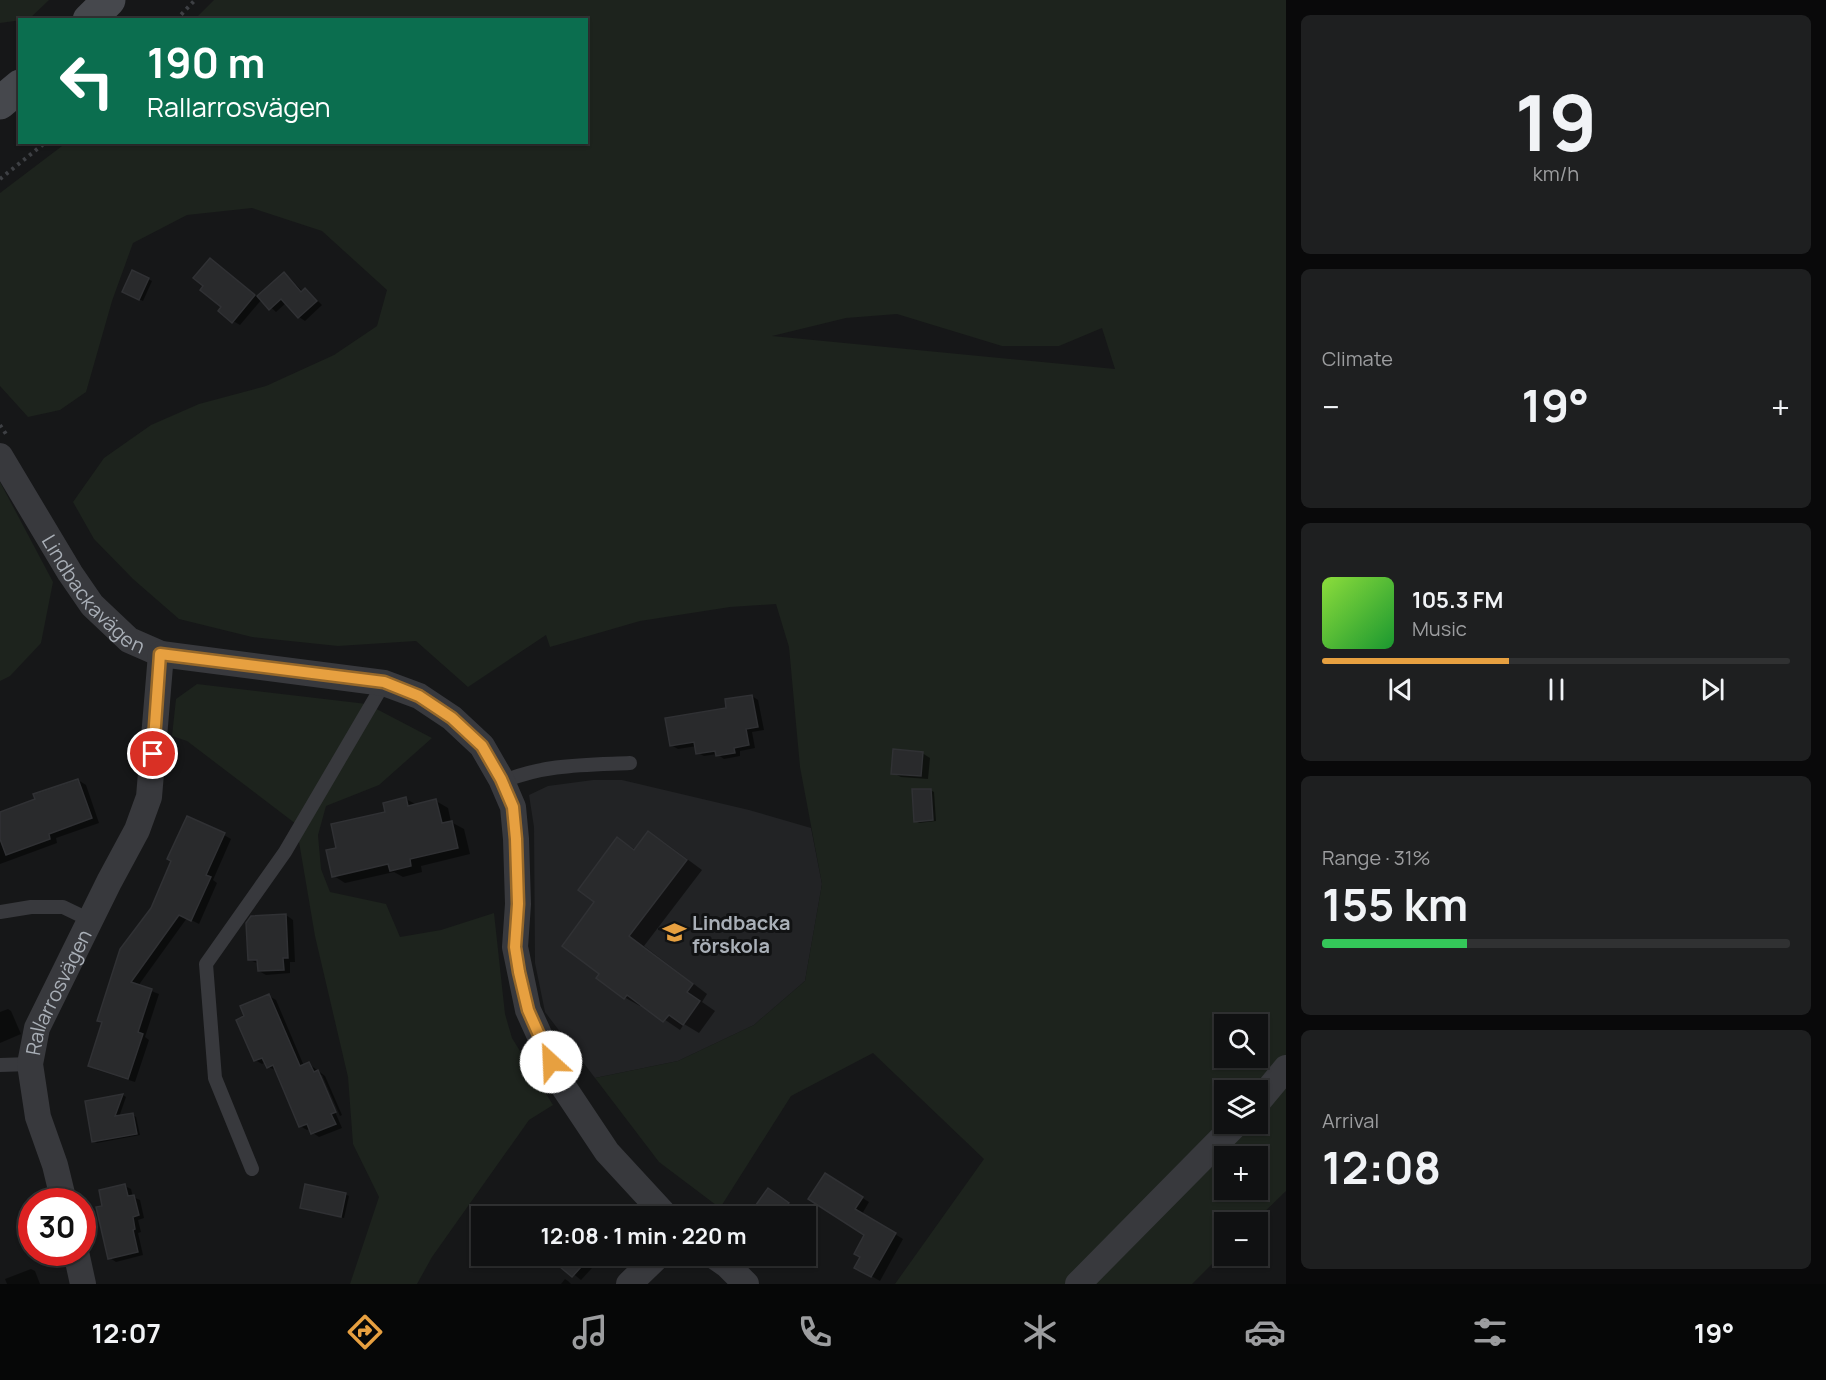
<!DOCTYPE html>
<meta charset="utf-8">
<style>
:root{--surface:#101112;--page:#1e1f20;--text:#f1f3f6;--muted:#9c9d9f;--line:#303132;--accent:#e7a040}
body{margin:0;font-family:Manrope,sans-serif;background:var(--page);color:var(--text);height:100vh;display:flex;flex-direction:column;font-size:22px;white-space:nowrap}
*{box-sizing:border-box;margin:0}
p{font-size:20px;color:var(--muted)}
.icon{flex:none;width:33px;height:33px;fill:none;stroke:currentColor;stroke-width:2;stroke-linecap:round;stroke-linejoin:round}
.map{position:relative;flex:1;overflow:hidden}
.details{display:flex;flex-direction:column;gap:15px;padding:15px;background:#09090a;width:540px}
.details>*{flex:none}
.hud{position:absolute;left:18px;top:18px;width:570px;height:126px;border-radius:0px;box-shadow:0 2px 4px #0004,0 0 0 2px var(--line);background:#0b6e4f;color:#fff;overflow:hidden}
.tools{position:absolute;left:1214px;top:1014px;display:grid;gap:12px}
.tools a{display:grid;place-items:center;width:54px;height:54px;border-radius:0px;background:var(--surface);box-shadow:0 2px 4px #0004,0 0 0 2px var(--line);font-size:30px}
.speed{position:absolute;left:18px;top:1188px;display:flex;gap:12px;font-size:30px;font-weight:700;text-align:center}
.speed>*{display:grid;place-content:center;width:78px;height:78px;border-radius:50%;background:var(--surface);box-shadow:0 2px 4px #0004,0 0 0 2px var(--line);line-height:1}
.speed .limit{border:9px solid #d22;background:#fff;color:#111}
.pin{position:absolute;display:grid;place-items:center;width:51px;height:51px;color:#fff;margin:-26px;border:3px solid #fff;border-radius:50%;box-shadow:0 2px 6px #0007}
.me{position:absolute;width:66px;margin:-33px;rotate:335deg;stroke-linejoin:round;filter:drop-shadow(0 0 4px #0008)}
.turn{display:flex;align-items:center;gap:21px;height:126px;padding:0 30px;font-size:27px}
.turn .icon{width:78px;height:78px;stroke-width:2.5}
.turn b{display:block;font-size:42px;line-height:51px}
.big{font-size:45px;font-weight:700;line-height:1.1}
.details .tile{flex:1;display:flex;flex-direction:column;justify-content:center;gap:9px;min-width:0;padding:0 21px;border-radius:9px;background:var(--page)}
.details .dial{align-items:center;gap:0}
.dial b{font-size:78px;line-height:1}
.song{display:flex;align-items:center;gap:18px}
.cover{width:72px;height:72px;border-radius:9px;background:linear-gradient(135deg,hsl(90 70% 55%),hsl(130 70% 35%))}
.played{height:6px;border-radius:3px;background:linear-gradient(90deg,var(--accent) 40%,var(--line) 40%)}
.keys{display:flex;justify-content:space-around;direction:ltr}
.heat{display:flex;justify-content:space-between;align-items:center;font-size:33px;direction:ltr}
.charge{height:9px;border-radius:4px;background:linear-gradient(90deg,#34c759 31%,var(--line) 0)}
.trip{position:absolute;left:471px;top:1206px;width:345px;height:60px;border-radius:0px;background:var(--surface);box-shadow:0 2px 4px #0004,0 0 0 2px var(--line);font-weight:700;line-height:60px;text-align:center}
.tabs{display:flex;height:96px;justify-content:space-around;align-items:center;background:#060707;color:var(--muted)}
.tabs .icon{width:42px;height:42px}
.tabs .active{color:var(--accent)}
.tabs b{font-size:27px;color:var(--text)}
main{display:flex;flex:1;min-height:0}
.map>svg:first-child{display:block}
.built{fill:#222325}
.green{fill:#1d231d;fill-rule:evenodd}
.shadow{fill:#0007}
.building{fill:#292a2c;stroke:#303134;stroke-width:1.5}
.lines{fill:none;stroke-linecap:round;stroke-linejoin:round}
.path{stroke:#3e4044;stroke-width:4;stroke-dasharray:3 4.5;stroke-linecap:butt}
.service{stroke:#38393d;stroke-width:14}
.minor{stroke:#38393d;stroke-width:26}
.secondary{stroke:#46484d;stroke-width:33}
.route-casing{stroke:#96682a;stroke-width:15}
.route{stroke:#e7a040;stroke-width:10}
.labels{text-anchor:middle;dominant-baseline:central;stroke-width:6;stroke-linejoin:round;paint-order:stroke}
.street-label{font-size:20px;fill:#a9afb7;stroke:#111213}
.poi-label{font-size:20px;font-weight:bold;fill:#a9afb7;stroke:#111213;text-anchor:start}
</style>
<main>
<div class="map">
<svg width="1286" height="1284" viewBox="0 0 1286 1284">
<rect width="100%" height="100%" fill="#161718"/>
<path class="built" d="M593 780H622L749 810 811 828 822 884 805 981 754 1025 678 1061 595 1078 545 1012 535 963 534 827 529 795 548 786Z"/>
<g class="green">
<path d="M0 0H49L29 19 0 23Z"/>
<path d="M214 0H1286V1191L1254 1222H1224V1252L1192 1284H895L984 1159 873 1053 791 1096 720 1208 659 1162 595 1078 678 1061 754 1025 805 981 822 884 800 767 789 647 776 604 730 607 640 621 550 647 546 635 468 687 416 641 338 646 252 637 179 619 133 579 94 539 73 502 104 458 151 425 199 404 266 386 334 355 377 326 387 290 322 231 252 208 187 215 133 243 112 301 86 392 60 410 28 417 0 386V193L66 143 586 142V20L195 19ZM897 314 1002 346H1059L1102 328 1115 369 772 336 846 318ZM1224 1024H1257V1058H1224ZM1224 1090H1257V1124H1224ZM1224 1156H1257V1190H1224Z"/>
<path d="M0 482 53 582 41 643 10 676 0 681Z"/>
<path d="M197 684 367 704 432 738 379 785 326 806 318 835 321 869 330 892 386 904 400 937 441 930 494 913 505 1014 512 1038 553 1105 529 1120 432 1257 417 1284H350L379 1197 353 1144 348 1077 315 936 296 824 187 741 172 736 176 699Z"/>
</g>
<g class="shadow">
<path d="M217 264 258 297 284 274 290 278 303 292 305 290 311 294 322 305 305 321 299 317 286 303 276 312 262 299 240 325 233 321 223 307Z"/>
<path d="M133 272 152 281 143 301 127 294Z"/>
<path d="M752 696 758 700 764 730 752 732 755 748 740 751V756L724 759 717 754 704 756 698 753 697 746 678 749 671 745Z"/>
<path d="M922 753 930 758 928 779 901 777 893 773Z"/>
<path d="M78 780 86 785 99 823 56 838 57 843 0 864V814L37 800Z"/>
<path d="M930 790 934 792 936 821 919 823 916 821Z"/>
<path d="M406 799 417 805 436 801 448 808 451 822 464 829 470 854 421 866 422 872 403 877 394 872 345 883 334 876 338 849Z"/>
<path d="M649 833 664 842 702 870 644 946 707 994 702 1002 715 1011 699 1033 684 1024 680 1030 642 1004 640 1006 624 997 601 973 596 902 618 839 636 850Z"/>
<path d="M224 835 231 839 213 880 217 883 199 924 187 918 138 986 159 994 145 1037 149 1040 135 1082 97 1070 90 1065 104 1023Z"/>
<path d="M286 915 293 920 295 962H290V973L266 975 259 971V964L250 960Z"/>
<path d="M269 996 276 1000 304 1066 309 1064 325 1076 342 1115 340 1116 322 1075H319L342 1128 319 1137 313 1133 311 1129 307 1130 300 1126 276 1070 268 1067 266 1062 262 1064 255 1060Z"/>
<path d="M8 1009 11 1011 21 1034 0 1043V1012Z"/>
<path d="M123 1095 126 1097 119 1117 133 1115 136 1117 140 1135 97 1143 93 1141 87 1102Z"/>
<path d="M825 1175 869 1202 862 1214 903 1239 880 1281 856 1267 862 1257 866 1234Z"/>
<path d="M125 1186 131 1189 133 1197 140 1200 144 1218 138 1220 141 1232 138 1233 143 1255 116 1262 110 1258 104 1207Z"/>
<path d="M769 1190 791 1205 784 1216H761L753 1212Z"/>
<path d="M345 1194 349 1196 344 1218 305 1209Z"/>
<path d="M578 1208 586 1213 591 1216H570Z"/>
<path d="M555 1256H603L581 1280 553 1258Z"/>
<path d="M31 1269 35 1271 40 1284H7L5 1279Z"/>
<path d="M565 1279 568 1281 571 1284H561Z"/>
</g>
<g class="building">
<path d="M210 258 255 295 232 323 218 311 221 307 200 290 203 286 193 278Z"/>
<path d="M132 270 149 278 139 300 122 292Z"/>
<path d="M284 272 301 292 305 288 317 301 298 318 281 299 269 310 257 296Z"/>
<path d="M752 695 758 727 746 729 749 745 734 748 735 753 716 756 715 751 696 754 694 742 670 746 665 718 726 708 725 699Z"/>
<path d="M893 749 923 752 921 776 891 774Z"/>
<path d="M78 779 92 818 49 834 50 839 6 855 0 839V812L35 799 33 794Z"/>
<path d="M912 789H931L933 820 914 822Z"/>
<path d="M406 797 408 806 436 799 442 823 452 821 458 848 410 859 411 866 390 871 388 864 332 877 326 850 336 848 331 824 385 812 383 803Z"/>
<path d="M187 816 225 833 206 875 211 877 191 921 179 915 131 982 152 989 138 1032 143 1034 128 1079 88 1066 102 1022 97 1021 120 949 151 908 171 861 167 859Z"/>
<path d="M648 831 687 860 629 936 693 984 687 992 700 1001 683 1025 669 1015 663 1022 627 995 624 999 596 978 599 974 562 946 594 902 578 890 617 837 634 850Z"/>
<path d="M286 914 288 958H283L284 970 258 971 257 960H248L246 923 251 916Z"/>
<path d="M269 994 300 1066 309 1062 314 1072 318 1070 336 1112 331 1114 336 1124 311 1134 307 1124 299 1127 273 1065 267 1068 262 1058 254 1061 236 1020 244 1016 240 1006Z"/>
<path d="M123 1094 115 1116 133 1113 137 1134 92 1142 85 1101Z"/>
<path d="M825 1173 863 1197 855 1209 896 1233 871 1277 854 1268 860 1257 854 1254 864 1235 808 1199Z"/>
<path d="M125 1184 128 1196 134 1195 139 1215 133 1217 135 1229 133 1230 138 1252 108 1259 96 1207 102 1206 99 1190Z"/>
<path d="M305 1184 346 1193 341 1217 300 1208Z"/>
<path d="M768 1188 789 1203 779 1216H748Z"/>
<path d="M547 1256H591L572 1277Z"/>
</g>
<g class="lines">
<g class="path">
<path d="M176 20 195 0"/>
<path d="M0 179 46 142"/>
<path d="M0 425 6 434"/>
</g>
<g class="service">
<path d="M502 782C543 764 586 765 630 763"/>
<path d="M0 912 31 907H63L90 920"/>
<path d="M0 1065 30 1064"/>
<path d="M252 1169 215 1078 206 964 285 852 384 683"/>
</g>
<g class="minor">
<path id="s1" d="M0 456 70 573 92 605 129 640 161 654 384 683 419 696 452 718 482 746 501 779 513 807 516 839 518 904 515 947 528 1010 561 1083 607 1152 666 1216"/>
<path d="M1257 1103 1286 1068"/>
<path id="s2" d="M64 1202 55 1165 38 1117 30 1064 37 1028 109 882 137 830 149 797 161 654"/>
<path d="M76 1252 83 1284"/>
<path d="M714 1256 727 1265 746 1284"/>
<path d="M629 1284 658 1256"/>
<path d="M1078 1284 1236 1124"/>
</g>
<g class="secondary">
<path d="M89 20 109 0"/>
<path d="M0 103 20 86"/>
</g>
</g>
<g class="lines">
<defs>
<path id="route" d="M153 754 160 654 384 682 419 696 452 718 482 746 501 779 513 807 516 839 518 904 515 947 519 972 528 1010 551 1062"/>
</defs>
<use href="#route" class="route-casing"/>
<use href="#route" class="route"/>
</g>
<defs>
<symbol id="school-bare" viewBox="-9 -9 18 18"><path d="M0-5L7-2L0 1L-7-2ZM-4 1L0 2.5L4 1V4Q0 6-4 4Z" fill="#e7a040" stroke="#111213" stroke-width="2.5" paint-order="stroke"/></symbol>
</defs>
<g fill-rule="evenodd">
<use href="#school-bare" x="658" y="916" width="33" height="33"/>
</g>
<g class="labels">
<g class="street-label">
<text stroke="none"><textPath href="#s1" startOffset="168">Lindbackavägen</textPath></text>
<text stroke="none"><textPath href="#s2" startOffset="220">Rallarrosvägen</textPath></text>
</g>
<g class="poi-label">
<text x="692" y="922">Lindbacka<tspan x="692" dy="23">förskola</tspan></text>
</g>
</g>
</svg>
<div class="tools">
<a><svg class="icon" aria-label="search" viewBox="0 0 24 24"><circle cx="10" cy="10" r="6"/><path d="M15 15l6 6"/></svg></a>
<a><svg class="icon" aria-label="layers" viewBox="0 0 24 24"><path d="M12 4l9 5-9 5-9-5zM3 14l9 5 9-5"/></svg></a>
<a>+</a>
<a>−</a>
</div>
<div class="speed"><div class="limit">30</div></div>
<div class="pin" style="left:153px;top:754px;background:#d93025"><svg class="icon" aria-label="arrive" viewBox="0 0 24 24"><path d="M6 21V4h12l-3 4 3 4H6"/></svg></div>
<svg class="me" style="left:551px;top:1062px" viewBox="-20 -20 40 40"><circle r="19" fill="#fff"/><path d="M0-13L10 11 0 6-10 11z" fill="#e7a040"/></svg>
<div class="trip">12:08 · 1 min · 220 m</div>
<div class="hud">
<div class="turn"><svg class="icon" aria-label="left" viewBox="0 0 24 24"><path d="M17 20v-9H6M10 6l-5 5 5 5"/></svg><div><b>190 m</b>Rallarrosvägen</div></div>
</div>
</div>
<section class="details">
<div class="tile dial"><b>19</b><p>km/h</p></div>
<div class="tile"><p>Climate</p>
<div class="heat"><a>−</a><b class="big">19°</b><a>+</a></div>
</div>
<div class="tile">
<div class="song"><i class="cover"></i><div><b>105.3 FM</b><p>Music</p></div></div>
<div class="played"></div>
<div class="keys"><svg class="icon" aria-label="previous" viewBox="0 0 24 24"><path d="M18 5L8 12l10 7zM5 5v14"/></svg><svg class="icon" aria-label="pause" viewBox="0 0 24 24"><path d="M8 5v14M16 5v14"/></svg><svg class="icon" aria-label="next" viewBox="0 0 24 24"><path d="M6 5l10 7-10 7zM19 5v14"/></svg></div>
</div>
<div class="tile"><p>Range · 31%</p><b class="big">155 km</b><div class="charge"></div></div>
<div class="tile"><p>Arrival</p><b class="big">12:08</b></div>
</section>
</main>
<nav class="tabs">
<b>12:07</b>
<svg class="icon active" aria-label="directions" viewBox="0 0 24 24"><path d="M12 3l9 9-9 9-9-9zM9 14v-3h6M13 9l2 2-2 2"/></svg>
<svg class="icon" aria-label="music" viewBox="0 0 24 24"><path d="M9 18V5l10-2v13"/><circle cx="6" cy="18" r="3"/><circle cx="16" cy="16" r="3"/></svg>
<svg class="icon" aria-label="phone" viewBox="0 0 24 24"><path d="M5 4h4l2 5-3 2q2 4 5 5l2-3 5 2v4C11 20 4 13 5 4z"/></svg>
<svg class="icon" aria-label="climate" viewBox="0 0 24 24"><path d="M12 3v18M4 7l16 10M4 17L20 7"/></svg>
<svg class="icon" aria-label="car" viewBox="0 0 24 24"><path d="M5 17H2v-5l4-1 3-4h7l3 4 3 1v5h-3M9 17h6M6 11h13"/><circle cx="7" cy="17" r="2"/><circle cx="17" cy="17" r="2"/></svg>
<svg class="icon" aria-label="filters" viewBox="0 0 24 24"><path d="M4 7h16M4 17h16"/><circle cx="9" cy="7" r="2"/><circle cx="15" cy="17" r="2"/></svg>
<b>19°</b>
</nav>
